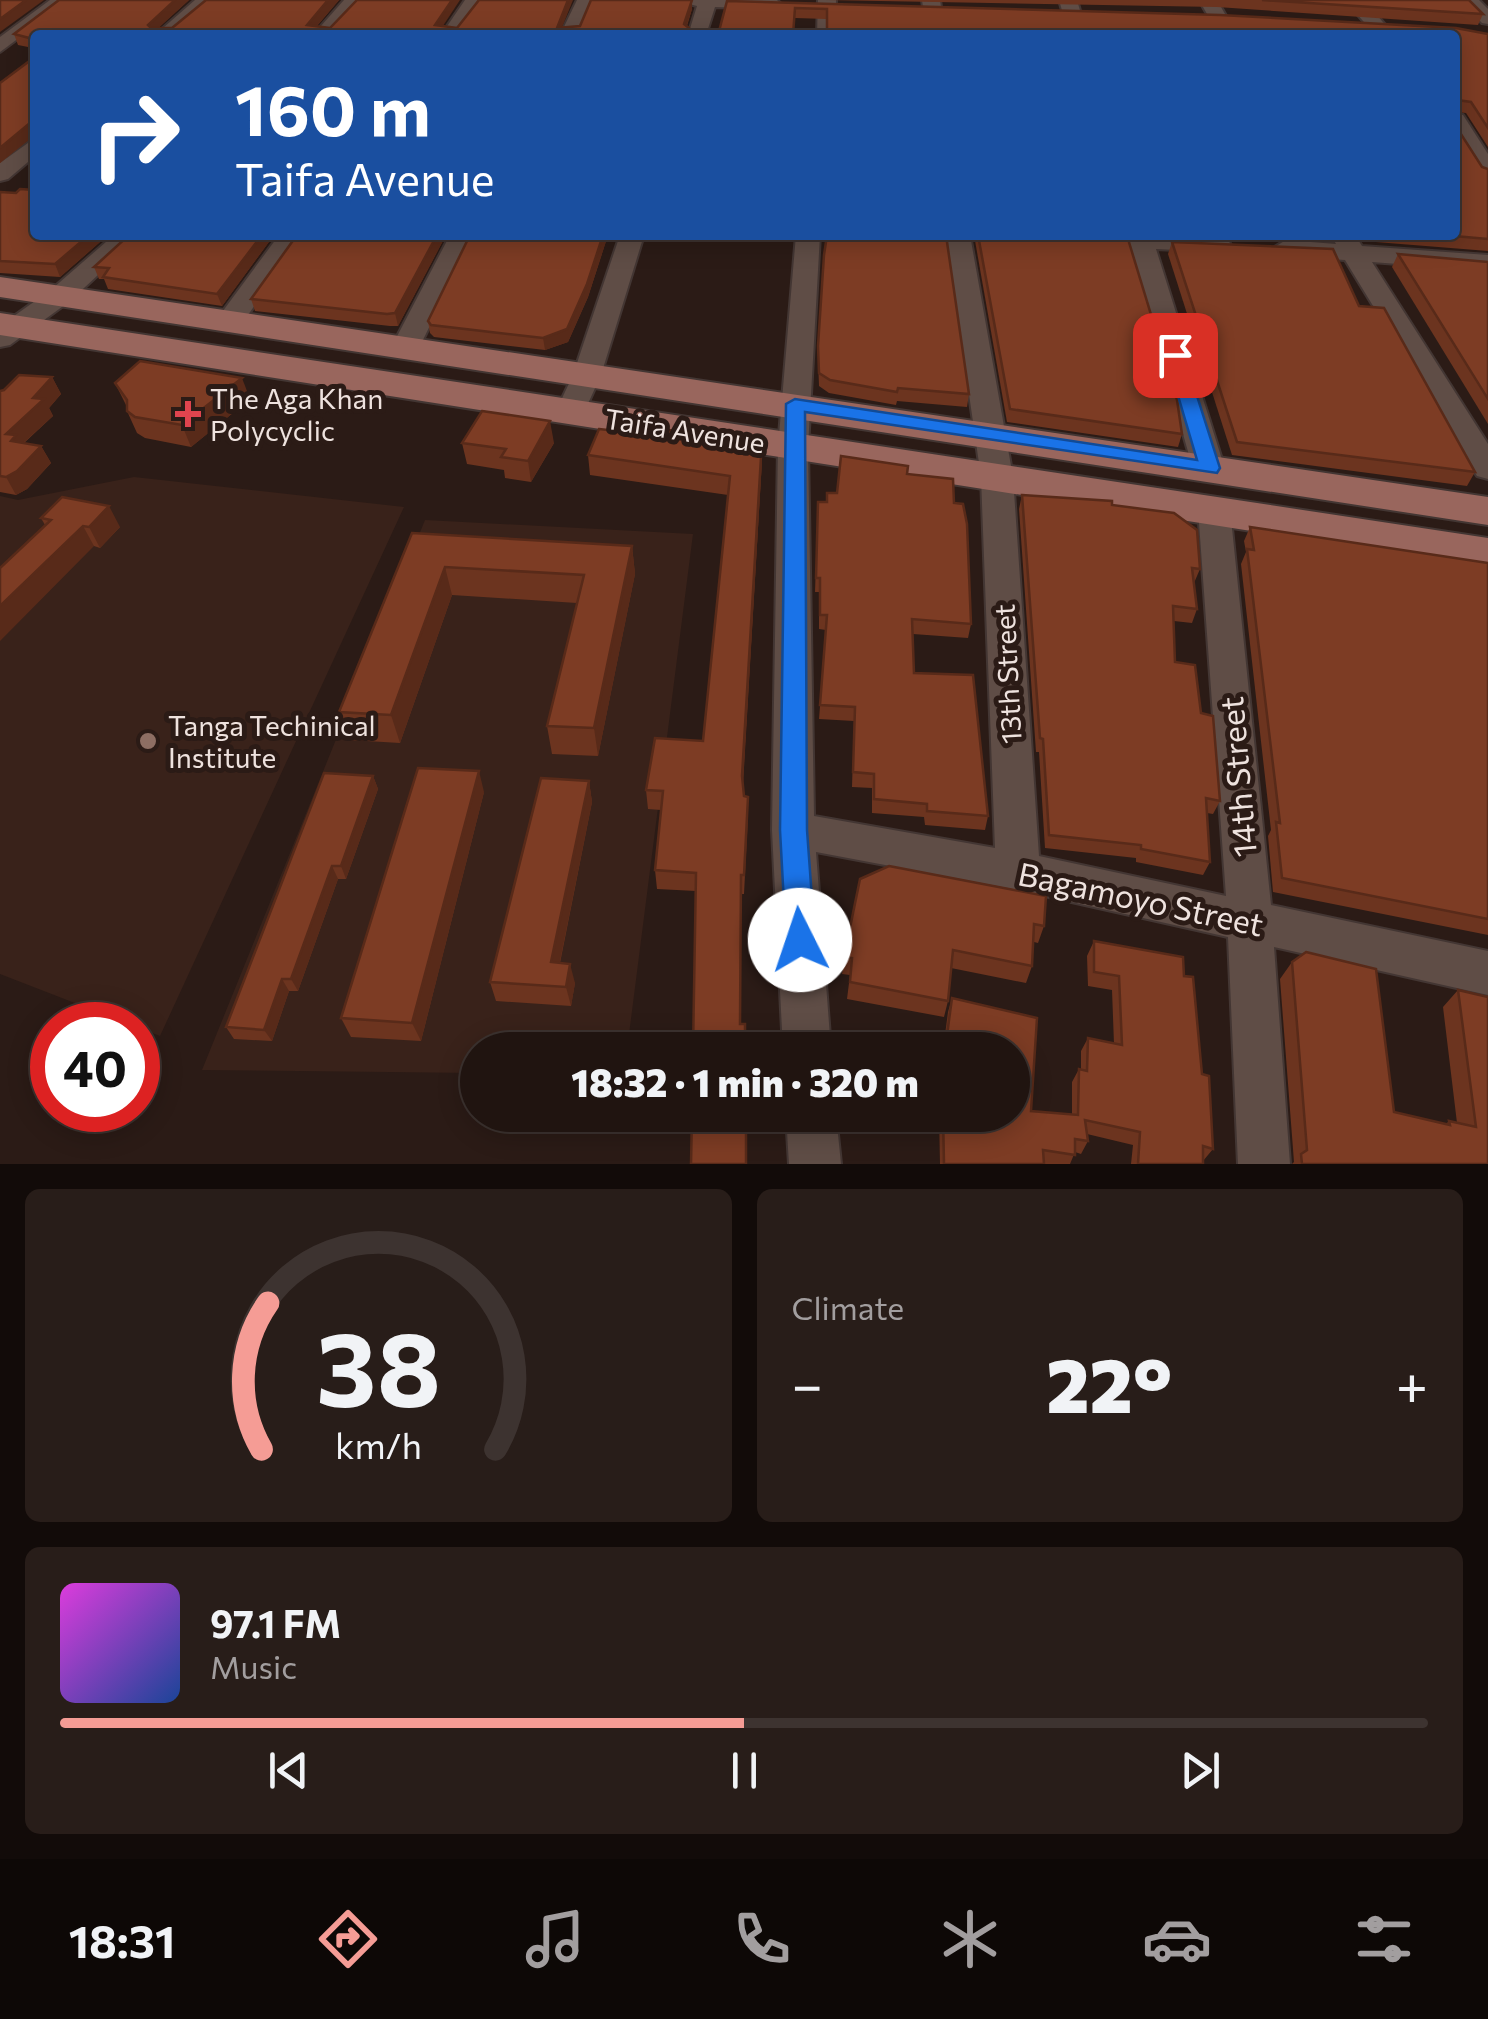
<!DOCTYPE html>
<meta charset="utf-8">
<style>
:root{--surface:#201410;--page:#281d19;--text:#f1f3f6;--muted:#a29e9f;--line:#3d3330;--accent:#f59c95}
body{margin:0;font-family:Commissioner,sans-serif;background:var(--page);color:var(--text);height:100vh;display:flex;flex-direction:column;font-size:38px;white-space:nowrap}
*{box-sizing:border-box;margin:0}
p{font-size:32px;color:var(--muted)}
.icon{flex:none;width:55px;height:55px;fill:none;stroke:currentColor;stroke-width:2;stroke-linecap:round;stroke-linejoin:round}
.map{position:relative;height:1164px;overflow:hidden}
.sheet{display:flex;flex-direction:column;gap:25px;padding:25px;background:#120b09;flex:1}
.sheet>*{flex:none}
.guide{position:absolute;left:30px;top:30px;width:1430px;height:210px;border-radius:10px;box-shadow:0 5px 25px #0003,0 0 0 2px var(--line);background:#1a4fa0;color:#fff;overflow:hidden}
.speed{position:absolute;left:30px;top:1002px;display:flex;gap:20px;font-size:50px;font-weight:700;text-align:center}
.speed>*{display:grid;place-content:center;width:130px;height:130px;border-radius:50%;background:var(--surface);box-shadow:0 5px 25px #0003,0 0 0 2px var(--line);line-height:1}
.speed .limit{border:15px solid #d22;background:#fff;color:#111}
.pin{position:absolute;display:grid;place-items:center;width:85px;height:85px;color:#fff;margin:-42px;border-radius:20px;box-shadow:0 5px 15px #0006}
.me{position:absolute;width:110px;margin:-55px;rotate:356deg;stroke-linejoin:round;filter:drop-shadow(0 0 8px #0008)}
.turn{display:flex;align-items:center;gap:35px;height:210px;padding:0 40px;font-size:45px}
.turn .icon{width:130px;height:130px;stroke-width:2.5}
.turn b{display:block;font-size:70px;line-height:85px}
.big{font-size:75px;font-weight:800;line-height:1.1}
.sheet .tile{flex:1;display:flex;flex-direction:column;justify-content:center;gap:15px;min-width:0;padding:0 35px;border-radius:15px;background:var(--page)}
.sheet .dial{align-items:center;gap:0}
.dial svg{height:260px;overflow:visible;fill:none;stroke:var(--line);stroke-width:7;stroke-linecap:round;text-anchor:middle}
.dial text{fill:var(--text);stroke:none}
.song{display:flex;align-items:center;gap:30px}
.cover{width:120px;height:120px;border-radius:15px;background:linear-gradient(135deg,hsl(300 70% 55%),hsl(220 70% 35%))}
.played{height:10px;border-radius:5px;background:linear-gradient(90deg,var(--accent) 50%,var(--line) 50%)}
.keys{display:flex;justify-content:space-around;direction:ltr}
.heat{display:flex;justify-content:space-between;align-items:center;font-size:55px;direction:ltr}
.sheet .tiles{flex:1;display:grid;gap:25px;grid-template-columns:1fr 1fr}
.tile:last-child{grid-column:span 2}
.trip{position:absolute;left:460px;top:1032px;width:570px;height:100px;border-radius:50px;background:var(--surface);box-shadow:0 5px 25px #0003,0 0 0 2px var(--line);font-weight:800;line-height:100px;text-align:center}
.dock{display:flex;height:160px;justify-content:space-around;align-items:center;background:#0d0806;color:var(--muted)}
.dock .icon{width:70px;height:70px}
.dock .on{color:var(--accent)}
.dock b{font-size:45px;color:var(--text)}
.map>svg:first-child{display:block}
.built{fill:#39221a}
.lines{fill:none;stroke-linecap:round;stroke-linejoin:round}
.minor-casing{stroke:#433633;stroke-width:4}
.major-casing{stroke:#433633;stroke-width:4}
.minor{fill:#5f4d46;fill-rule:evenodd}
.major{fill:#99665d;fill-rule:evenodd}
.wall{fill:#6c341f}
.shaded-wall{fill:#582a19}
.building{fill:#7d3c24;stroke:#582a19;stroke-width:2.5}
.route{fill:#1a73e8;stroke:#114b97;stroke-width:2.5}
.health-dot{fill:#e0444e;stroke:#2b1b16;stroke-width:4}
.education-dot{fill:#8d6e63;stroke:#2b1b16;stroke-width:4}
.labels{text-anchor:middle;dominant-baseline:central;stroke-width:10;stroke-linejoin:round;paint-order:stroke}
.poi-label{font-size:28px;fill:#eee2de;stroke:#2b1b16;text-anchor:start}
.street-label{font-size:28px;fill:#eee2de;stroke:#2b1b16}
.near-street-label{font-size:32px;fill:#eee2de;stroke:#2b1b16}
</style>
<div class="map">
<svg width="1488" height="1164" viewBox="0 0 1488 1164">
<rect width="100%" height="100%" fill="#2b1b16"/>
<g class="built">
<path d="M134 477 404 507 160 1036 0 974V496L18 500Z"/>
<path d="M425 520 693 534 627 1050H478L477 1073 202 1070Z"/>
</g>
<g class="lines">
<defs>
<g id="minor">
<path d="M50 0H70L0 52V37Z"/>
<path d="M195 0H215L175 35H155Z"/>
<path d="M344 0H363L332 35H313Z"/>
<path d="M465 0H483L459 35H441Z"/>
<path d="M577 0H595L578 35H560Z"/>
<path d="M674 0H777L781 4 772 9 715 7 706 35H688L697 6Z"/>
<path d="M818 0H836L835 35H817Z"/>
<path d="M922 0H940L945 35H927Z"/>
<path d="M1059 0H1077L1087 35H1069Z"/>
<path d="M1199 0H1217L1237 35H1219Z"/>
<path d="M1345 0H1364L1394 35H1375Z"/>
<path d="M1460 0H1479L1488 9V24L1482 23Z"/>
<path d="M1455 114 1463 115 1488 154V179L1480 177 1455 137Z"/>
<path d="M35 138V156L8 179 0 181V163Z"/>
<path d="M114 235H141L70 301 10 345 0 347V326L52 289Z"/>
<path d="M279 235H304L241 325H221L217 319Z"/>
<path d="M450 235H474L421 344 417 350H397L393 344Z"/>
<path d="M620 235H644L601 375 581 419H559L555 413 573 375Z"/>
<path d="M796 235H820L808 447 814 816 995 848 981 477 946 235H970L1013 477 1039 856 1226 896 1198 509 1202 501 1214 498 1226 501 1230 509 1271 905 1488 951V995L1274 947 1290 1164H1238L1228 937 1018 890 816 852 831 1050H783L772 830 778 447Z"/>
<path d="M1003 235H1167L1228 240 1231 245 1219 252 1156 249 1225 469 1220 476H1198L1193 469 1130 248 1015 242Z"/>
<path d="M1331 235H1355L1362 246 1488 255V271L1372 262 1488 444V479L1477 476 1345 260 1286 256 1273 248 1286 240 1336 244Z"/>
<path d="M786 1115H836L841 1164H789Z"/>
</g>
<g id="major">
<path d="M0 277 1488 497V525L0 297Z"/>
<path d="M0 313 1488 538V568L0 335Z"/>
</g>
</defs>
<use href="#minor" class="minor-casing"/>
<use href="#major" class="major-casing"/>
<use href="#minor" class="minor"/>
<use href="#major" class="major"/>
</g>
<g class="wall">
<path d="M189 0 158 28H172L206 0H339L317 26 330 28 580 26 692 0V9L687 26 35 35V153L32 147 33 136 0 163V83L32 59 33 48 18 45 14 34Z"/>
<path d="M825 0H1469L1483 14 1478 25 1217 7Z"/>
<path d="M727 1 1488 34V147L1466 113 1457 112V128L1482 167 1488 169V251L1363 241 1358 235H1455L826 19 795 18Z"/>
<path d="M0 192 108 235 60 277 0 273Z"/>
<path d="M274 235 222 306 108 289 104 279H99L94 267Z"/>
<path d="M446 235 398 326H390L255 311 251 299Z"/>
<path d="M470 235H608L588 297 568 342 545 350 434 337 430 333 428 321Z"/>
<path d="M974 235H1043L1182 434 1178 447 1007 422Z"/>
<path d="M1235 235H1331L1329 240Z"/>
<path d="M1172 242 1475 472 1467 486 1232 455 1168 254Z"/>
<path d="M1398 254 1488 262V424L1392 267Z"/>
<path d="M824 255 969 394 967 407 897 401 896 405 829 393 819 386 818 359Z"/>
<path d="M52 377 61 394 49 408 53 416 24 443 41 446 51 463 27 489 16 495 0 492V391Z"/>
<path d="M115 383 250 399 191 447 145 438 137 433 127 411V407Z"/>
<path d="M708 433V439L762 460 743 785 748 816 744 894H741L740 1024 745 1050 696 891 657 889 655 870 661 810 648 809 646 790 703 741 728 495 590 475 588 455 651 435Z"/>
<path d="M462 443H554L531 482 505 478 504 470 467 464Z"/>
<path d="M907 474 954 503 971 624 968 638 913 634 914 673 988 816 985 830 925 825 924 817 872 813V788L852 787 854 721 819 719 826 630 819 629V592H815L818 502H826L827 493H837Z"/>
<path d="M1022 495 1112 505 1200 569 1194 583 1197 609 1192 623 1174 621 1175 662 1201 713 1220 801 1213 814 1207 813 1210 862 1203 875 1136 862V858L1045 848 1039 752H1036L1019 509Z"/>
<path d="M41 518 120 527 100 548 94 546 45 525Z"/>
<path d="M1250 527 1488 563V935L1273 892 1268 836 1271 830 1241 564 1246 552 1244 541Z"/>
<path d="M412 533 632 546 635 574 598 756 552 754 547 726 577 603 452 595 400 743 350 740 339 712Z"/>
<path d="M373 776 378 789 346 879H338L298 991H289L272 1041 234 1039 226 1027Z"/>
<path d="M589 781 592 802 560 963 575 983 571 1006 496 1001 490 982Z"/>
<path d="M484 792 421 1041 351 1037 341 1018Z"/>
<path d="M860 879 1044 926 1038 943 1034 942 1032 966 1026 983 951 968 948 1001 944 1017 847 999 850 975 842 974Z"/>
<path d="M1094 941 1183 957 1184 976 1193 977 1202 1074 1209 1076 1213 1149 1203 1161V1164H1131L1133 1145 1087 1134 1088 1141 1081 1154 1075 1152 1070 1164H940L939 1115H1012V1050H943L948 1012 952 998 1037 1018 1031 1111 1072 1114V1082L1079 1069H1081V1051L1088 1038 1114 1044 1112 990 1088 986 1087 956Z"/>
<path d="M1292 962 1394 1112 1446 1124 1449 1121 1457 1123 1443 1007 1458 990 1488 1164H1292L1294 1162 1280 979Z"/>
</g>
<g class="shaded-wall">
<path d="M26 0H44L0 32V19Z"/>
<path d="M175 0H189L151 35 148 25Z"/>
<path d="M328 0H339L309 35 307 25Z"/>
<path d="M452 0H460L437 35 435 25Z"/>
<path d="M568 0H573L559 35 557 28Z"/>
<path d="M692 0V9L684 34V24Z"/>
<path d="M30 123 35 135 0 163V148Z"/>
<path d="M89 235H108L60 277 55 264Z"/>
<path d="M262 235H274L222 306 217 294Z"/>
<path d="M437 235H446L398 326 395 313Z"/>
<path d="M603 235H608L588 297 568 342 545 350 543 338Z"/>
<path d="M52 377 61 394 49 408 53 416 21 445 20 458 6 434 33 398Z"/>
<path d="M242 378 250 399 191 447 182 425Z"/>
<path d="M550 421 554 443 531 482 528 461Z"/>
<path d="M762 440V460L742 795V776Z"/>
<path d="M41 446 51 463 27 489 16 495 6 477Z"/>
<path d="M109 506 120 527 100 548 89 527Z"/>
<path d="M83 526 94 546 0 641V606Z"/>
<path d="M632 546 635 574 598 756 594 728Z"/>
<path d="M445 567 452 595 400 743 391 715Z"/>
<path d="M479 771 484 792 421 1041 412 1023Z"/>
<path d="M373 776 378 789 346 879 341 866Z"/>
<path d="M589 781 592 802 556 981 551 962Z"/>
<path d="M332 866 338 879 298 991 291 979Z"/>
<path d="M570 964 575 983 571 1006 566 987Z"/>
<path d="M282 979 289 991 272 1041 264 1030Z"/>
</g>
<g class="building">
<path d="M0 0H26L0 19Z"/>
<path d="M59 0H175L148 25 151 28H172L206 0H328L307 25 330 28 357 0H452L435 25 457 28 479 0H568L557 28 580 26 591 0H692L684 24 689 28 686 35H35V150L32 147 34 127 30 123 0 148V83L32 59 33 39 14 34Z"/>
<path d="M1262 0H1469L1483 14Z"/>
<path d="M727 1 1220 15 1456 28 1488 34V128L1471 102 1457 100V128L1482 167 1488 169V239L1443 235H1455V35H827V9L795 8 793 35H718Z"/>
<path d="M20 189 35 190V235H89L55 264 0 261V192L16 193Z"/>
<path d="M129 235H262L217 294 103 277 109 268 94 267Z"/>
<path d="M297 235H437L395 313 387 314 251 299Z"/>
<path d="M470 235H603L587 284 567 329 543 338 431 325 428 321Z"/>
<path d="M827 235H946L969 394 898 388 897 392 830 380 819 373 818 346 824 255Z"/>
<path d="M978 235H1043L1128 239 1177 400 1182 434 1010 409Z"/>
<path d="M1172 242 1333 249 1359 306 1384 308 1475 472 1237 442Z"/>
<path d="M1398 254 1488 262V399Z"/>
<path d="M140 361 242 378 182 425 135 417 127 411V400L115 383Z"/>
<path d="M19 375 52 377 33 398 44 399 6 434 16 435 11 441 41 446 17 471 6 477 0 476V391L4 390Z"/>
<path d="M482 411 550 421 528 461 501 457 506 449 462 443Z"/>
<path d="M599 429 651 435 653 429 708 433 706 439 762 440 742 776 744 796 748 797 744 875H741L740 1024H745V1050H693L696 873 655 870 663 791 646 790 655 738 703 741 730 476 588 455Z"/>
<path d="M841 456 908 466 907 474 953 479 954 503 963 504 967 524 971 624 912 619 914 673 973 675 988 816 927 811V804L874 799V774L853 772 855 707 820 705 827 615H820V578H816L818 502H827V493H837Z"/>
<path d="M1022 495 1112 501V505L1174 513 1197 530 1200 569 1192 568 1197 609 1173 606 1175 662 1195 665 1201 713 1213 716 1220 801 1206 798 1210 862 1141 849V845L1049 835 1043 739 1040 738Z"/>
<path d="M62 497 109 506 89 527 83 526 0 606V568L51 520 41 518Z"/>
<path d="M1250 527 1488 563V919L1282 878 1276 822 1280 823 1247 549 1254 550Z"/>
<path d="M412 533 632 546 594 728 547 726 584 575 445 567 391 715 339 712Z"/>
<path d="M418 768 479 771 412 1023 341 1018Z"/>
<path d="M324 773 373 776 341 866H332L291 979H282L264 1030 226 1027Z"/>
<path d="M541 778 589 781 551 962 570 964 566 987 490 982Z"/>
<path d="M889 866 1046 896 1044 926 1034 924 1032 966 953 950 948 1001 850 982 852 958 844 957 860 879Z"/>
<path d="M1094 941 1183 957 1184 976 1193 977 1202 1074 1209 1076 1213 1149 1203 1146V1164H1138L1140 1132 1085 1120 1088 1141 1075 1139V1155L1043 1150 1044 1164H944L943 1115H1012V1050H945L952 998 1037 1018 1031 1111 1078 1115 1079 1069 1087 1071 1088 1038 1122 1045 1119 976 1094 972Z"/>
<path d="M1306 952 1376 969 1394 1112 1450 1125 1449 1121 1476 1127 1458 990 1488 997V1164H1302L1301 1154 1307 1150 1292 962Z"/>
<path d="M692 1115H746V1164H691Z"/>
</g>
<path class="route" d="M1175 349 1184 355 1220 468 1217 473 805 412 807 830 815 940 811 949 800 953 790 949 786 940 780 830 786 404 795 399 1197 460 1166 355Z"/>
<path class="health-dot" d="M183 399h10v10h10v10h-10v10h-10v-10h-10v-10h10z"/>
<circle class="education-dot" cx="148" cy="741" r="10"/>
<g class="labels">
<g class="poi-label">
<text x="210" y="398">The Aga Khan<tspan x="210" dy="32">Polycyclic</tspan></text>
<text x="168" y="725">Tanga Techinical<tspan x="168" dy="32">Institute</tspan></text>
</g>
<g class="street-label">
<text transform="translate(685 430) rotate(9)">Taifa Avenue</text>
<text transform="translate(1007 674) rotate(-93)">13th Street</text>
</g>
<g class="near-street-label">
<text transform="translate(1237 777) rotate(-95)">14th Street</text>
<text transform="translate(1141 898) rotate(12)">Bagamoyo Street</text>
</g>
</g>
</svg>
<div class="speed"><div class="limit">40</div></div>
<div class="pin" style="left:1175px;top:355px;background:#d93025"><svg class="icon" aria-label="arrive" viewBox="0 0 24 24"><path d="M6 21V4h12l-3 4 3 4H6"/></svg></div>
<svg class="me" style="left:800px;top:940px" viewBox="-20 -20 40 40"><circle r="19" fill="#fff"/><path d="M0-13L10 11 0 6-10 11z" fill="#1a73e8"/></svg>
<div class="trip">18:32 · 1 min · 320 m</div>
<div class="guide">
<div class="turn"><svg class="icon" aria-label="right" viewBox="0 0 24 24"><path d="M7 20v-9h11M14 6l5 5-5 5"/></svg><div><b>160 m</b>Taifa Avenue</div></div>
</div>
</div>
<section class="sheet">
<div class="tiles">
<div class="tile dial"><svg viewBox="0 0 100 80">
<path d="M14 69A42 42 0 1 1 86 69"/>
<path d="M14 69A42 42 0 0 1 16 24" stroke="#f59c95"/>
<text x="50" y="56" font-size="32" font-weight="700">38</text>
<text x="50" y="72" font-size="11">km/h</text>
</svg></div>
<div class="tile"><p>Climate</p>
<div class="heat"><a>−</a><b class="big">22°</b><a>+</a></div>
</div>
<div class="tile">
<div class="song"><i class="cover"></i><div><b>97.1 FM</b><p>Music</p></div></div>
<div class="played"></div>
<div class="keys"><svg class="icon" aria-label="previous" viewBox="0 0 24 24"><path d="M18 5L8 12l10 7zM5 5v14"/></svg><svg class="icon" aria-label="pause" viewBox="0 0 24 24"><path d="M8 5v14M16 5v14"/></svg><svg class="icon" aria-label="next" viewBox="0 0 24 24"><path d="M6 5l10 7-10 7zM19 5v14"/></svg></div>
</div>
</div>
</section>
<nav class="dock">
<b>18:31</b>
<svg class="icon on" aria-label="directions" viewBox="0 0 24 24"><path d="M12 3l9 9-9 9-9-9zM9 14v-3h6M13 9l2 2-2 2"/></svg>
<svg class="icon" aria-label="music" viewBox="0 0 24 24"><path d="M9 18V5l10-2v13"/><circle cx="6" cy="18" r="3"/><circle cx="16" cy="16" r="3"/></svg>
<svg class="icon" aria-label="phone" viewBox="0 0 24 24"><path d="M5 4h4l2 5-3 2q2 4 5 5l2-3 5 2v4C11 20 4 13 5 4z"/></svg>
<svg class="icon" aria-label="climate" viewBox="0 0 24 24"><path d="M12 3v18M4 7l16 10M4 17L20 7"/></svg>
<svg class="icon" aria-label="car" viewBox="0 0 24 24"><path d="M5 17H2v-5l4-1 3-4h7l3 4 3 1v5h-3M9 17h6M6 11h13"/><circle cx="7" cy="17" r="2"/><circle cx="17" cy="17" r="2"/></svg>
<svg class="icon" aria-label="filters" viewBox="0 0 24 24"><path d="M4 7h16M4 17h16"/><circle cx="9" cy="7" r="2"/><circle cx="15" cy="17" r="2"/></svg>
</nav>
